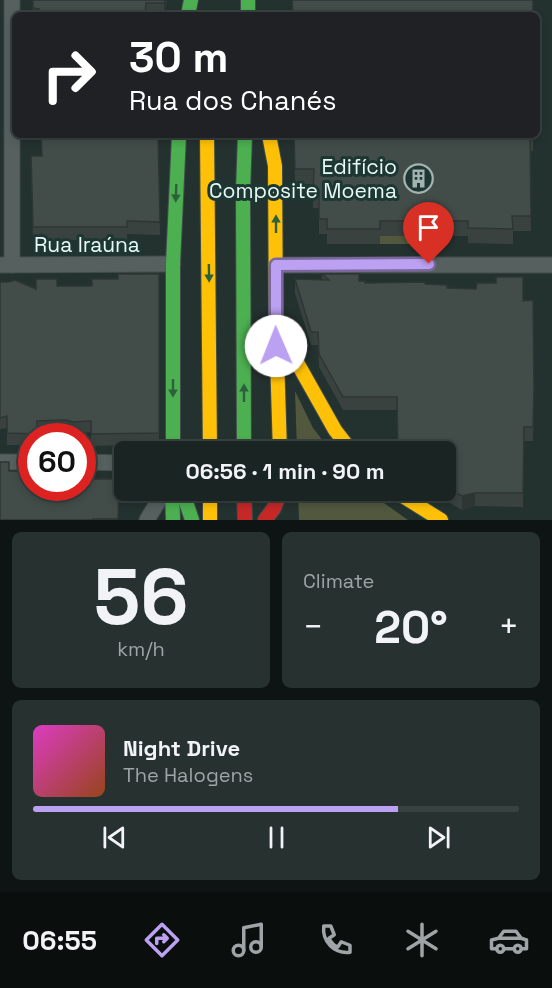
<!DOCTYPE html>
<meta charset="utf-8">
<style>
:root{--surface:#1a2523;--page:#273130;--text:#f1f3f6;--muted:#9fa5a6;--line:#384241;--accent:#bca0f2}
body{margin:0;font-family:"Space Grotesk",sans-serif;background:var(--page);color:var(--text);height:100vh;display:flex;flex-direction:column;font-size:22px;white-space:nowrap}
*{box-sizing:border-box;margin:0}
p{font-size:20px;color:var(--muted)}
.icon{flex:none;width:33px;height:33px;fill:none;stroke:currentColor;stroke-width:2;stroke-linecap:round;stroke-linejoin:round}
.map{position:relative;height:520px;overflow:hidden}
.side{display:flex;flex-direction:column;gap:12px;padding:12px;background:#0e1413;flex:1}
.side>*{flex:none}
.hud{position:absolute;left:12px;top:12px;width:528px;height:126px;border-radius:9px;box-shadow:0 3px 9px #0003,0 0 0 2px var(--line);background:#202124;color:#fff;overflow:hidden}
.speed{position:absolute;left:18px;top:423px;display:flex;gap:12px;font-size:30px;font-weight:700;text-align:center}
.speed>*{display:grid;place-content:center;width:78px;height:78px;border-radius:50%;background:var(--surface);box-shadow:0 3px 9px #0003,0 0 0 2px var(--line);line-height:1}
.speed .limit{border:9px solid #d22;background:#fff;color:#111}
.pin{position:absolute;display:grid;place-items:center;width:51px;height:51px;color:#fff;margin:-62px -26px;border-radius:50% 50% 50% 0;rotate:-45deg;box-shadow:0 0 6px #0007}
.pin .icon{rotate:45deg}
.me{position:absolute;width:66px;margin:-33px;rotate:359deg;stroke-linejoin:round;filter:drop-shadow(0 0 4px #0008)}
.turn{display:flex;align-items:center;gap:21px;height:126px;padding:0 18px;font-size:27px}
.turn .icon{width:78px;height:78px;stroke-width:2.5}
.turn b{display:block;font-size:42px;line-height:51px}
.big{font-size:45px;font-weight:600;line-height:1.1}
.side .tile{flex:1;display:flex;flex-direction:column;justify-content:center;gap:9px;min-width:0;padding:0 21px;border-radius:9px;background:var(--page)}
.side .dial{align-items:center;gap:0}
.dial b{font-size:78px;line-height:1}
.song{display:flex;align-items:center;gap:18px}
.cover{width:72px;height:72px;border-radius:9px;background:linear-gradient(135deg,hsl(310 70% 55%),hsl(20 70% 35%))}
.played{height:6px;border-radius:3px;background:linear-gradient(90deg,var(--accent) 75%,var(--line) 75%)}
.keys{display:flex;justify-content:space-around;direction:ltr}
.heat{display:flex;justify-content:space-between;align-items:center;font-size:33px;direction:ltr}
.side .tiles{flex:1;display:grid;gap:12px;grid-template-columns:1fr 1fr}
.tile:last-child{grid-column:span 2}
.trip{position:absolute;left:114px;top:441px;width:342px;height:60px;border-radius:9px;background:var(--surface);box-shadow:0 3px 9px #0003,0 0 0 2px var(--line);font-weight:600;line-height:60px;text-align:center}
.menu{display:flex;height:96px;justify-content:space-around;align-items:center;background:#0a0f0e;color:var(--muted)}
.menu .icon{width:42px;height:42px}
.menu .on{color:var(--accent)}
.menu b{font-size:27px;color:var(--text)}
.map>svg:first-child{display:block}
.green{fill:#52583e}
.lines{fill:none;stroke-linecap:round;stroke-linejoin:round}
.street-casing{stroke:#404d4b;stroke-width:17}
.fast-casing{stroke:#404d4b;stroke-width:16}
.slow-casing{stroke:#404d4b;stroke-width:16}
.jam-casing{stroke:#404d4b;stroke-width:16}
.street{stroke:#56605f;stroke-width:15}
.fast{stroke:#4caf50;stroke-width:14}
.slow{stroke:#ffc107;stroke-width:14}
.jam{stroke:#c62828;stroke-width:14}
.wall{fill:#39423f}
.shaded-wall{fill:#2e3633}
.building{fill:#424d49;stroke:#2e3633;stroke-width:1.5}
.oneway{fill:#2d613d}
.route-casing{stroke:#7a689d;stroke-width:15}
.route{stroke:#bca0f2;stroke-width:10}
.labels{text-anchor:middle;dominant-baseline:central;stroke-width:6;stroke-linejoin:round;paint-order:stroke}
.poi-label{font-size:21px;fill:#e9f9f6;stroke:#1d3733;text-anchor:end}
.street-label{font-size:21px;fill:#e9f9f6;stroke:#1d3733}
</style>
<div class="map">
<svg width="552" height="520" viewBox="0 0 552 520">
<rect width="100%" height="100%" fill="#23312f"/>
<g class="green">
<rect x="380" y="236" width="66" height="8"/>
<path d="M295 391 313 428 331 451H297Z"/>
<path d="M298 491H367L408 520H299Z"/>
</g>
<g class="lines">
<defs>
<g id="street">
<path d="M0 265 173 264"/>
<path d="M12 265V0"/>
<path d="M276 265H552"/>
<path d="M0 462H32"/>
<path d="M82 462 124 463"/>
<path d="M147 520 165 490"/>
</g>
<g id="fast">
<path d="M248 0V15"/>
<path d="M188 15 191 0"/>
<path d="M173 452V264L179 135"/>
<path d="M244 452 243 191 245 135"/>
<path d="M172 490 173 520"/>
<path d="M182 490 192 520"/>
</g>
<g id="slow">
<path d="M207 135 210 452"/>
<path d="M269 135 275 166 276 325 280 452"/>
<path d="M276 325 335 430 352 452"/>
<path d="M210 490V520"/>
<path d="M393 490 441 520"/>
</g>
<g id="jam">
<path d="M244 490 245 520"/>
<path d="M265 520 274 508 281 490"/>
</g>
</defs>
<use href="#street" class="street-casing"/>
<use href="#fast" class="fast-casing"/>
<use href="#slow" class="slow-casing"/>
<use href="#jam" class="jam-casing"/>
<use href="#street" class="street"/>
<use href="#fast" class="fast"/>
<use href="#slow" class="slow"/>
<use href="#jam" class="jam"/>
</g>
<g class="wall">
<path d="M33 0H167L164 15H33Z"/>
<path d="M158 135 160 235 127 234V240H33L31 156H42Z"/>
<path d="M294 135H533V151H530L531 231H513V244L468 243V236H380V244H327V234H319V208H313V184H295Z"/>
<path d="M159 274V444L91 446V432L73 434 66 432H37V436H32V445H7V428L0 429V282L36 289 57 286H92L118 279Z"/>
<path d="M322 274 365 283 425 284 523 301 534 388 533 441H524L523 507 475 506 462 510 427 490H446V452L397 410H343L319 367 318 345H311L295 293V279L322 280Z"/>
<path d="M9 471 94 479H119L118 520H0Z"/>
</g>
<g class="shaded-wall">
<path d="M165 0H167L164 15V3Z"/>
<path d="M475 493V506L462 510V496Z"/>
</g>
<g class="building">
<path d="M33 0H165L164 3H146L145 15H39V9L33 8Z"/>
<path d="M292 0H533V15H293Z"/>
<path d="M41 135H158L160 222 127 221V227H33L31 156H42Z"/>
<path d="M294 135H533V136H530L531 216H512L513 229 468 228V221H380V229H327V219H319V193H313L314 169H295Z"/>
<path d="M118 274H159V433L91 434V421L73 422 66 420 37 421V434L7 433V416L0 418V282H9L15 280 36 289V279H57V286H92V279H118Z"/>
<path d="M322 274H359V281H365V283L425 282V284L447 285V288L476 289 477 283H496V277H523V301L533 300 534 388 533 427H524L523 493H475L462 496 446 487V452H398L397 397H343L319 354 318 332H311L295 279 329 280Z"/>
<path d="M0 462H9V471H32V488H82V462H94L93 479H119L118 519H93V520H0Z"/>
</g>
<defs><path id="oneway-solid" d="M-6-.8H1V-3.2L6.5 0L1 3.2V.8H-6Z" transform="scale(1.5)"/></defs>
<g class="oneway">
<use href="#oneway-solid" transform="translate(176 193) rotate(92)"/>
<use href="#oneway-solid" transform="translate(276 224) rotate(-90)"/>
<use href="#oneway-solid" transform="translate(209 273) rotate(89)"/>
<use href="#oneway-solid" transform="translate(173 388) rotate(90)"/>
<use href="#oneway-solid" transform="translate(244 393) rotate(-90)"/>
</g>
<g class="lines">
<defs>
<path id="route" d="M276 346V265L429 264"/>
</defs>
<use href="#route" class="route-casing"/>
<use href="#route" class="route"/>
</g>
<defs>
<symbol id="building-ring" viewBox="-11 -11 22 22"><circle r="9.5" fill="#1d3733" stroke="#a4b3b0" stroke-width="1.5"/><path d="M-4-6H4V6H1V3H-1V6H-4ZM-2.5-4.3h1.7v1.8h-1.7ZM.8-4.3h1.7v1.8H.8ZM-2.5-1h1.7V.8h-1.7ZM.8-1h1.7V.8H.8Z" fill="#a4b3b0"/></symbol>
</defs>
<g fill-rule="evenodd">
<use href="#building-ring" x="402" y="162" width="33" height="33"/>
</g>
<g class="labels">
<g class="poi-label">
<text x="397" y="166">Edifício<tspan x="397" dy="24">Composite Moema</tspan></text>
</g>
<g class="street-label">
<text x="87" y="244">Rua Iraúna</text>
</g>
</g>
</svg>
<div class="speed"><div class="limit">60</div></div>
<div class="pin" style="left:429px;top:264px;background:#d93025"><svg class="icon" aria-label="arrive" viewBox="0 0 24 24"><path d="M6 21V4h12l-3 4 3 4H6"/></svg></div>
<svg class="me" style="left:276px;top:346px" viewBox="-20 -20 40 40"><circle r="19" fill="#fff"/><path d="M0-13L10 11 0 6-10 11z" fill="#bca0f2"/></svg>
<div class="trip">06:56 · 1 min · 90 m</div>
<div class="hud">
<div class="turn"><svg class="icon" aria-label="right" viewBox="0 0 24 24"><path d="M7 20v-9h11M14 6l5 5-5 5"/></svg><div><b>30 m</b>Rua dos Chanés</div></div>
</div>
</div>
<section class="side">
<div class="tiles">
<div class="tile dial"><b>56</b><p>km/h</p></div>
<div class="tile"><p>Climate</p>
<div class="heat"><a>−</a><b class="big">20°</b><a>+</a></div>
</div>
<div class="tile">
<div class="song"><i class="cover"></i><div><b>Night Drive</b><p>The Halogens</p></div></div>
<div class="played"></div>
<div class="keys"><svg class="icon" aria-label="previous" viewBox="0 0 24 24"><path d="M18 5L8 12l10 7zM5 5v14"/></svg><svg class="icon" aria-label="pause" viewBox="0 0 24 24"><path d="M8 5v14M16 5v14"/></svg><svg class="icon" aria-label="next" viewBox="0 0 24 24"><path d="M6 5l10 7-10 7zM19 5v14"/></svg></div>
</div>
</div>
</section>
<nav class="menu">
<b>06:55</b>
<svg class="icon on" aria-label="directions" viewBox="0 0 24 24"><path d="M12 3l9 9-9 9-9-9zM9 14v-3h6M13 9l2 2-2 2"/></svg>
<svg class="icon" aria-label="music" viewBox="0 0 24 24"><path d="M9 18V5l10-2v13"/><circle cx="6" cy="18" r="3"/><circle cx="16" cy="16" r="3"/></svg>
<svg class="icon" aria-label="phone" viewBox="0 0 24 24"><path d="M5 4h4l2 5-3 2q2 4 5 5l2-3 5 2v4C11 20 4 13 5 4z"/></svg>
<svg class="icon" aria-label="climate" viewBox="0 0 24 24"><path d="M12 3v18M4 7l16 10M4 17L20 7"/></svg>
<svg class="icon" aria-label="car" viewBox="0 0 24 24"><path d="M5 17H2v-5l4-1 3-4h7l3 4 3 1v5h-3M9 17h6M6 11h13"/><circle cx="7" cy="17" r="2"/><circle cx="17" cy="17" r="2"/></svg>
</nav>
